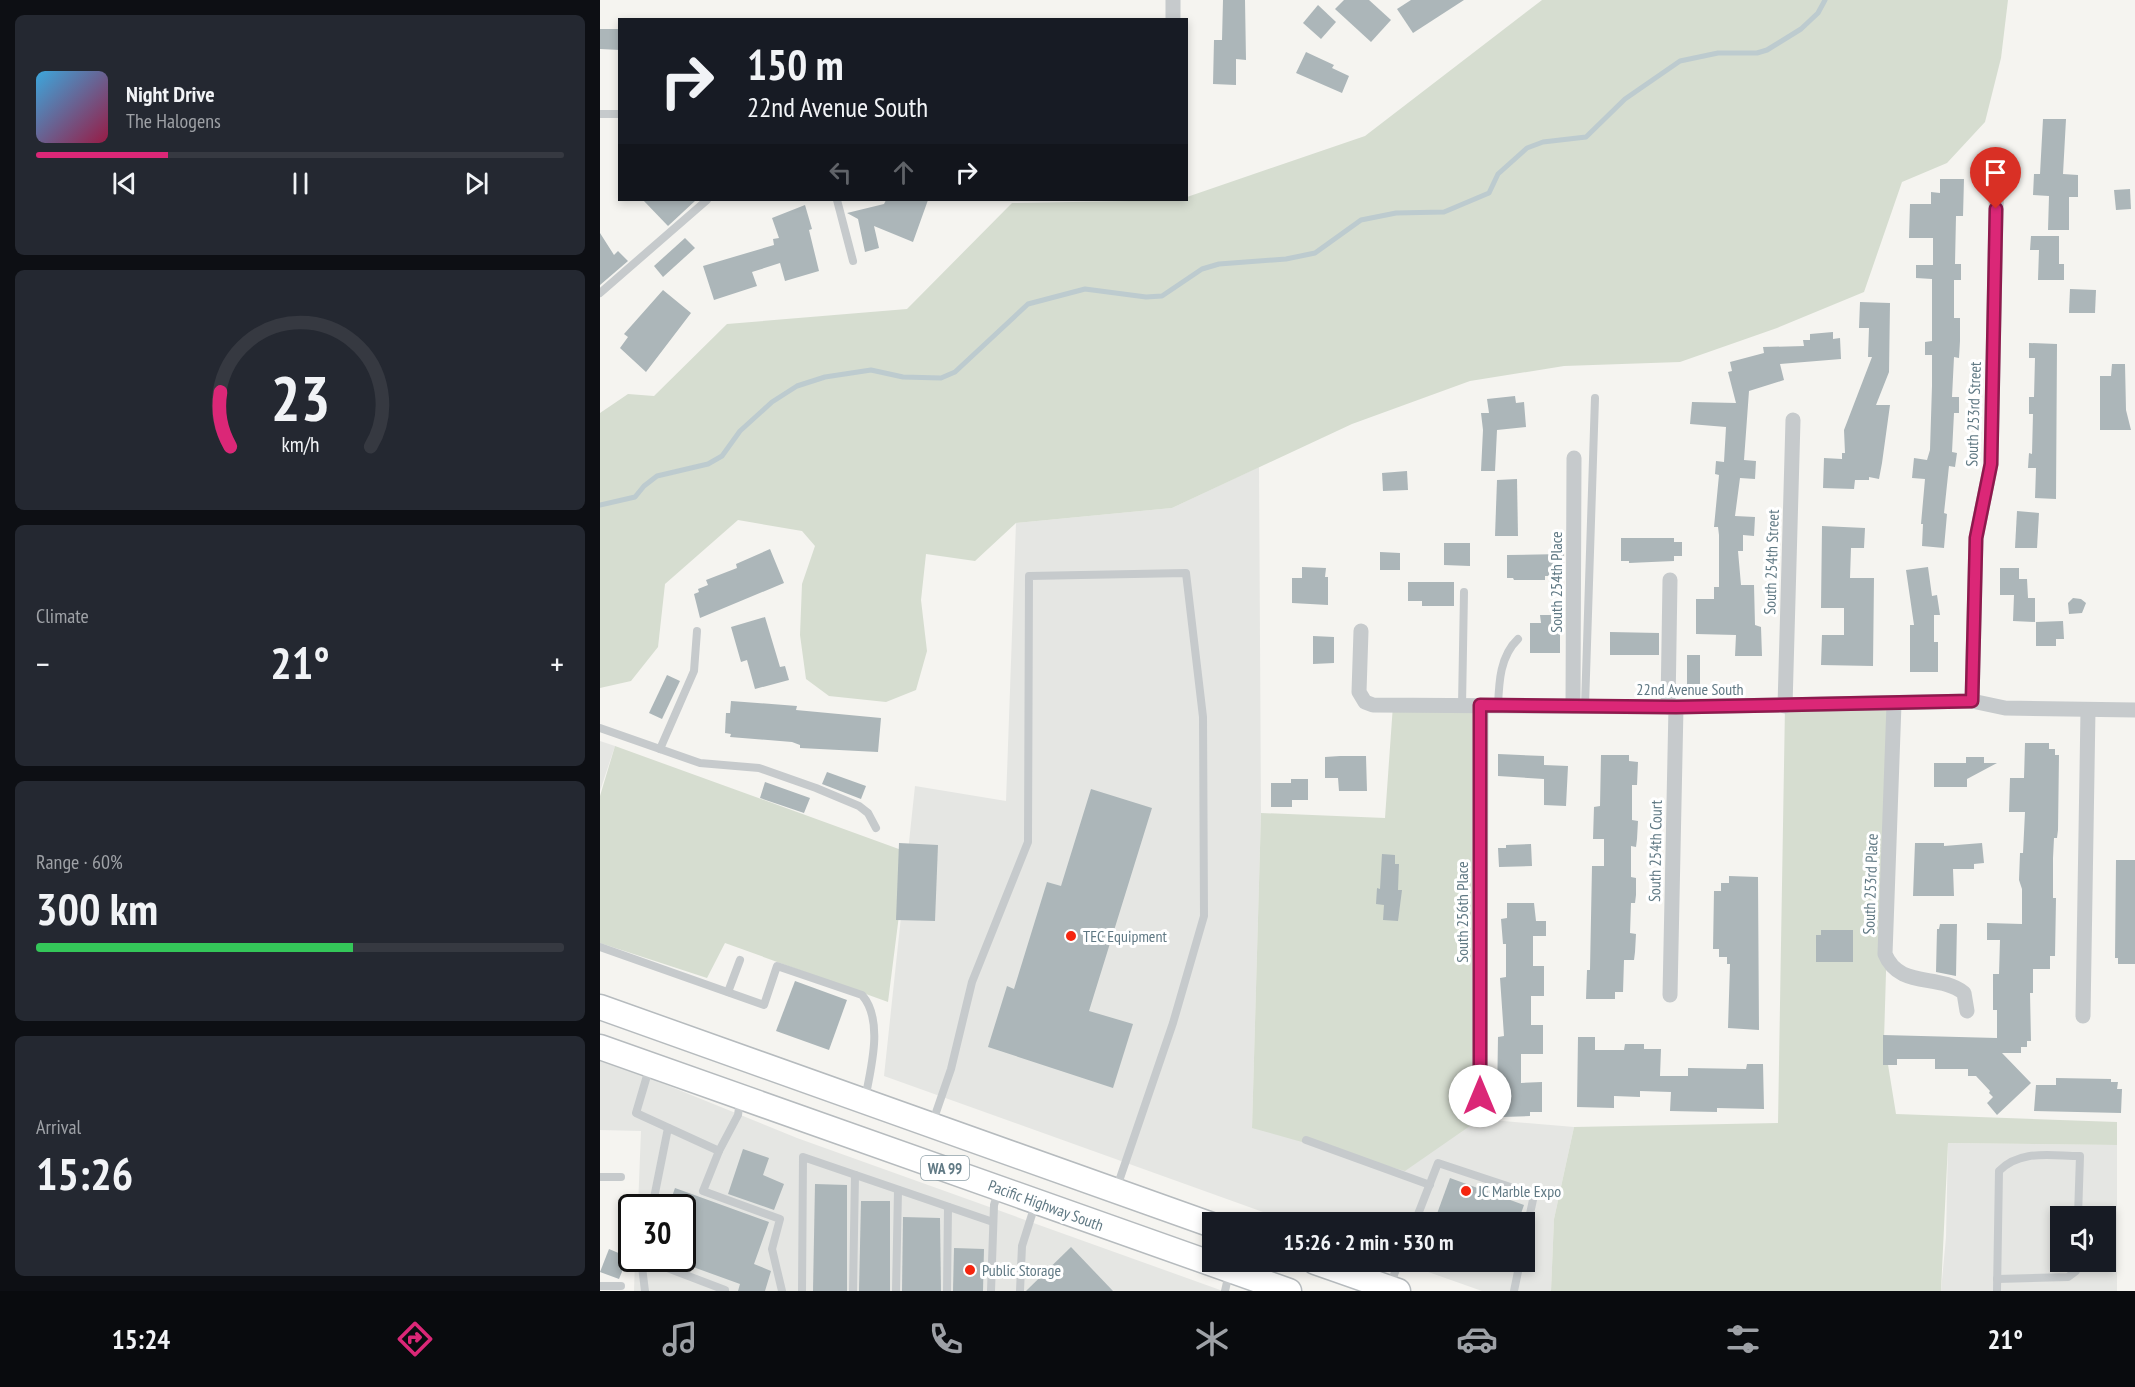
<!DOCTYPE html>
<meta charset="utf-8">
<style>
:root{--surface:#171b24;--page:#242831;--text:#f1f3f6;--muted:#9ea1a6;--line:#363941;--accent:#db2777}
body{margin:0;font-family:"PT Sans Narrow",sans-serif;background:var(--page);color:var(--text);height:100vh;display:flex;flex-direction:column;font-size:22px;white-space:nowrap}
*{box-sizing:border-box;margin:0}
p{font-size:20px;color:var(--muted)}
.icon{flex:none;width:33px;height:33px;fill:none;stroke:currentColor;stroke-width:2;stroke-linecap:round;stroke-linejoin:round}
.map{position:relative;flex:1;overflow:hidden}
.details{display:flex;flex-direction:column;gap:15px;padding:15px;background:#0d0f14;width:600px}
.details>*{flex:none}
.top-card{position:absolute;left:18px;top:18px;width:570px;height:183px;border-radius:0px;box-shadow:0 3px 9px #0003;background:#171b24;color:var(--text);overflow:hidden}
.buttons{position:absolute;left:1450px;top:1206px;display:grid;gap:12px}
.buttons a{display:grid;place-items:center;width:66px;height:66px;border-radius:0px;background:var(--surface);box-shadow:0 3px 9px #0003;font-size:30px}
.speed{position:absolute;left:18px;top:1194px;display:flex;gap:12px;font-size:30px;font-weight:700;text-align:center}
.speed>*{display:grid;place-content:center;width:78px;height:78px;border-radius:50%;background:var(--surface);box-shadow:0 3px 9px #0003;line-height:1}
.speed .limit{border:3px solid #111;border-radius:9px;background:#fff;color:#111}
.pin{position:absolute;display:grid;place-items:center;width:51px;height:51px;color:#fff;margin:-62px -26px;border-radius:50% 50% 50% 0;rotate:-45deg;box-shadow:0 0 6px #0007}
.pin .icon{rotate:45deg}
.me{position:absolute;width:66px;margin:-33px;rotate:0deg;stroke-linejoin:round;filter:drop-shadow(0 0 4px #0008)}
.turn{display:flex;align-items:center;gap:21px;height:126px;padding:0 30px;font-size:27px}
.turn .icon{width:78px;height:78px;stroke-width:2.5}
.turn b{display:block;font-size:42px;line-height:51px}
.lanes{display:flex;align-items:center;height:57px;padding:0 30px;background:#0003;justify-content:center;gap:30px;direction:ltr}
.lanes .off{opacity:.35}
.big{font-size:45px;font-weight:800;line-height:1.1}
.details .card{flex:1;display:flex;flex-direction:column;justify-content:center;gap:9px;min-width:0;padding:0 21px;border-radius:9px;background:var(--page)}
.details .dial{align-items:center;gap:0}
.dial svg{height:156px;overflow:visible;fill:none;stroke:var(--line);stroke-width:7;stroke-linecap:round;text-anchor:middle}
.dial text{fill:var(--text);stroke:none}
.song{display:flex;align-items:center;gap:18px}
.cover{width:72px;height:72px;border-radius:9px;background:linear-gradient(135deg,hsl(200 70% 55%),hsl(340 70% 35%))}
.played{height:6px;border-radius:3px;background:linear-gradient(90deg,var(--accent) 25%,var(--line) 25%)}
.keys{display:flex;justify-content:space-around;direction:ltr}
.heat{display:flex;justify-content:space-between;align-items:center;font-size:33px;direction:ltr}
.charge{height:9px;border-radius:4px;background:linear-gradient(90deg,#34c759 60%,var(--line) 0)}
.trip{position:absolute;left:602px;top:1212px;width:333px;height:60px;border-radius:0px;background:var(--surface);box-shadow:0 3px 9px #0003;font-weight:800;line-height:60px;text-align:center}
.dock{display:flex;height:96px;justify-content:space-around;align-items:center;background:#090b0e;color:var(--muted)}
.dock .icon{width:42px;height:42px}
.dock .on{color:var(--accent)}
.dock b{font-size:27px;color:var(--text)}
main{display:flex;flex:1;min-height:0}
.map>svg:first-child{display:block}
.built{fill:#e5e6e3;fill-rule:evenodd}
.green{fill:#d6ddd0}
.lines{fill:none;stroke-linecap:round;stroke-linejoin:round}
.stream{stroke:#bdcbcf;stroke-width:5}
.building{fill:#acb6b9}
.primary-casing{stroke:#b6bbbe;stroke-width:27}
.service{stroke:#c6cacc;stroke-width:8}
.minor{stroke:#c6cacc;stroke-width:15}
.primary{stroke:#fff;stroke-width:24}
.route-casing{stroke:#8e194d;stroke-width:15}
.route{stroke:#db2777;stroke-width:10}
.poi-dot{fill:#f5250f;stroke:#fff;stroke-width:2}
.labels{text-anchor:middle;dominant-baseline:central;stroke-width:6;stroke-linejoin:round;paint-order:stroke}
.shield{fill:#fff;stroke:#90a1a9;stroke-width:1.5}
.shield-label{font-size:15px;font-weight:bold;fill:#607984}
.street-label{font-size:16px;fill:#607984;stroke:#fff}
.poi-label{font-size:16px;fill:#607984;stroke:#fff;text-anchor:start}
</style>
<main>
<section class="details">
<div class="card">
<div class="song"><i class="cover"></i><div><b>Night Drive</b><p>The Halogens</p></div></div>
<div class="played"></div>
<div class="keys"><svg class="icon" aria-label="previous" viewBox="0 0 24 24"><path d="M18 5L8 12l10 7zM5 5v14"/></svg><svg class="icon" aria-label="pause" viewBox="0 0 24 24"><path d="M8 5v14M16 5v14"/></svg><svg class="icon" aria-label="next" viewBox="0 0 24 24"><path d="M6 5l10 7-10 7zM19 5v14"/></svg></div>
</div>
<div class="card dial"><svg viewBox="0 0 100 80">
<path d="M14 69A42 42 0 1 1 86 69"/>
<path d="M14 69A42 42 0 0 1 9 41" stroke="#db2777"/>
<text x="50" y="56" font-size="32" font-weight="700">23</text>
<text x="50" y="72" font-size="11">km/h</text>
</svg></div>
<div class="card"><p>Climate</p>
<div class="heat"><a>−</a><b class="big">21°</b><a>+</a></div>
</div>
<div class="card"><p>Range · 60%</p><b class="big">300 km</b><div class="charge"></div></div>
<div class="card"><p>Arrival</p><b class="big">15:26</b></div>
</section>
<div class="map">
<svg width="1535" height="1291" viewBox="0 0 1535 1291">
<rect width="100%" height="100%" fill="#f5f4f0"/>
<g class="built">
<path d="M659 467 661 813 652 1128 880 1119 974 1127 954 1219 951 1291H882L800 1262H924V1222H691L284 1076 315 786 406 801 416 523 572 508Z"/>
<path d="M0 741 15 746 0 791Z"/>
<path d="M0 1058 197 1138 623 1291H34L35 1259 82 1258V1208L38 1207 41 1131 0 1130Z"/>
<path d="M1348 1143 1517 1145V1291H1341L1346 1237ZM1461 1216H1506V1262H1461Z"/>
</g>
<g class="green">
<path d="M942 0H1408L1401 58 1385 122 1347 163 1302 182 1264 292 1177 328 1080 362 964 366 870 381 752 424 572 508 416 523 375 561 326 554 321 600 327 651 316 690 286 702 229 696 206 679 200 635 202 584 215 546 202 531 138 520 65 584 58 647 31 681 0 688V413L28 394 54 396 127 324 307 309 412 203 586 200 587 197 765 136Z"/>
<path d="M1294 704 1284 1040 1296 1114 1517 1122V1145L1348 1143 1341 1291H951L954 1219 974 1127 1178 1123 1185 706Z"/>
<path d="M793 705 881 706 880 1119 805 1171 652 1128 661 813 785 818Z"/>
<path d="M15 746 307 852 288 1002 125 943 107 978 0 943V796Z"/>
</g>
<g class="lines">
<path class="stream" d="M0 505 35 497 44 486 57 476 108 464 122 456 140 431 172 402 197 386 225 377 271 370 303 377 341 378 355 372 428 304 485 289 546 297 562 296 602 269 619 264 686 259 715 253 761 220 796 213 844 212 889 193 898 174 927 148 943 142 986 137 1025 99 1080 61 1118 53H1157L1167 50 1201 29 1218 13 1225 0"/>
</g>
<g class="building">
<path d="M623 0H645L646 60 636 59V85L613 84 614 40H622Z"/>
<path d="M744 0H769L791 20 771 42 735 9Z"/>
<path d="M811 0H864L813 33 797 9Z"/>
<path d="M718 5 736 22 721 39 703 23Z"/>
<path d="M0 29H20V50L0 49Z"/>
<path d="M706 52 734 65 732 68 749 76 742 93 696 73Z"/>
<path d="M1443 119H1466L1463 174 1478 175V197H1469V230H1448L1449 196 1433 195 1434 174H1440Z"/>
<path d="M1340 179H1364L1363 216H1356L1355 264H1361V280H1354V318H1360V341L1359 358 1354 357 1352 397H1359V413H1354L1352 452 1357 453 1355 467 1349 466 1344 513 1347 514 1344 548 1322 546 1323 524H1321L1325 479 1312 478 1314 458 1327 460 1330 450 1332 386V355H1325V342L1332 341V279L1316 278V265H1333V238H1309L1310 204H1331V192L1340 193Z"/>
<path d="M1530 189 1531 209 1516 210 1514 190Z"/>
<path d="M43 200H96L68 226Z"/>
<path d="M286 200H328L313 242 274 226 279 248 265 252 258 219 247 213 284 204Z"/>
<path d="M205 205 212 229 209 230 219 271 185 281 180 263 152 272 157 286 114 300 103 266 174 245 173 239 179 238 172 218Z"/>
<path d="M0 233 14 255 18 251 28 261 0 285Z"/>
<path d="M1431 236H1459V264H1464V280H1438L1439 250H1430Z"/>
<path d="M85 238 95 248 63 277 54 266Z"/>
<path d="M1470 289 1496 290 1495 313H1469Z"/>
<path d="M63 290 91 313 46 372 20 348 28 337 24 334Z"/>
<path d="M1260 302 1290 303 1289 372 1276 405H1290L1282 463 1279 479 1269 477V480H1255L1254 489 1223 488 1224 458 1242 459V453H1245L1244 430 1272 357H1268L1269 328H1259Z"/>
<path d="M1233 332V339L1240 338 1241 359 1180 364 1184 380 1149 391 1144 460 1156 461 1155 479 1140 478 1135 516 1155 517 1154 536 1143 535V551H1138L1141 585H1154L1155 625 1161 627 1162 656H1135L1136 635 1096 634V599H1114V587H1119V535L1118 527H1114L1119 475 1115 474 1116 461 1124 462 1126 427 1090 424 1092 402 1136 403 1128 372 1132 371 1130 362 1164 353 1163 347 1204 346 1203 340H1210V334Z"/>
<path d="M1429 343 1457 344 1456 499 1435 498 1436 468H1428L1429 453 1432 454 1433 414H1429V397H1434L1435 358H1429Z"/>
<path d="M1512 364H1525L1526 410 1531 430H1500V376H1511Z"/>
<path d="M915 396 916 403 924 402 926 427 897 430 895 471H881L883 430 881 413H889L887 399Z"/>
<path d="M807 471 808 490 783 491 782 473Z"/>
<path d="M917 479 918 536H895L897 480Z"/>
<path d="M1417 511 1439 513 1437 548H1415Z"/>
<path d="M1222 526 1265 528 1264 548H1251L1250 578H1274L1273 666 1221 665 1222 635H1244V608H1221Z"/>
<path d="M1021 538H1074V542H1082V556H1074V561L1029 563V561H1021Z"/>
<path d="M844 543H870V566L844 565Z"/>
<path d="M170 549 184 583 100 618 94 594 99 592 98 589 108 585 106 580 137 568 136 564Z"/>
<path d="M780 552 800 553V570H780Z"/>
<path d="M964 554V576H945V580H914L913 578H907V555Z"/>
<path d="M702 567 726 568 725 577H728V605L692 603V578H702Z"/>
<path d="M1328 567 1332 596 1337 595 1340 615H1334V642H1338V672H1310V625H1314L1306 570Z"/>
<path d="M1400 568H1419V579H1427L1428 598H1435V622L1413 621 1414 595H1400Z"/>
<path d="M808 582H854V606H822V601H808Z"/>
<path d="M1473 598 1481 599 1486 603 1482 613 1469 614 1468 603Z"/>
<path d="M940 615H960V653H930V623H941Z"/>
<path d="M165 617 180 667 185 666 189 680 155 689 147 660 141 662 131 627Z"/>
<path d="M1463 621 1464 639H1456V646H1436V622Z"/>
<path d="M1010 632 1059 633V655H1010Z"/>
<path d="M713 636 734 637V663L713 664Z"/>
<rect x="1087" y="655" width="13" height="32"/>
<path d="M67 675 80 681 62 719 49 713Z"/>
<path d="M131 701 197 706 196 710 281 718 278 752 200 748V745L192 742 130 737 131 734 125 733 126 713H130Z"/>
<path d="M1425 743H1449V749H1455V755H1459L1458 830 1457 838H1454L1453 858V898H1456L1455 956H1450V969H1433V993H1430L1431 1041H1427V1047H1421V1053H1402L1431 1083 1397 1115 1387 1103 1393 1097 1389 1093 1390 1091 1376 1076H1368V1069H1335V1059H1297V1065H1283V1035L1397 1038V1010H1393V974H1399L1400 940H1387V923L1422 924V889L1419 880 1420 853H1423L1425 812H1409L1410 778H1424Z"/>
<path d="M898 754 944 756V765L968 766 966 806 944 805V779L898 776Z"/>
<path d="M1001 755H1029V761L1038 762 1037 785H1032V820L1038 821 1037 839 1036 847 1031 846V877L1036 878V895L1035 903H1031L1030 933 1036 934 1035 952 1034 960H1024L1023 992H1015V999H986L987 970H990L992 866H1004V839H993L994 807 1000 806Z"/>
<path d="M740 756H766L767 791H739L738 778H725V757Z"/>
<path d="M1366 757H1384V763H1397L1367 779V787H1334V763H1366Z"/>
<path d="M227 772 266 786 261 799 222 784Z"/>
<path d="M691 779H708V800H692V807H671V783H691Z"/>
<path d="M165 782 210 798 204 813 160 798Z"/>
<path d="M491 789 552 808 489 1011 533 1024 513 1088 388 1047 407 986 414 989 447 882 461 886Z"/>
<path d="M299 843 338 845 335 921 296 920Z"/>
<path d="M1315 843H1344V846L1382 843 1384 863 1374 864V869H1353L1354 896H1313Z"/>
<path d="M931 844 932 866 899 867 898 848H906V845Z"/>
<path d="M782 854 795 855V864H799L798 890H802L798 921 783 920 784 905 776 904 777 888 780 889Z"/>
<path d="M1516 860H1535V964H1518V958H1515Z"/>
<path d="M1129 876 1158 877 1159 1030 1128 1028 1130 964H1127V957H1119V949H1113L1114 891H1121V883H1129Z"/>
<path d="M907 903H934L936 921H946V936H933V966H944V996H931V1025H943V1054H921V1083L942 1082V1112H930V1116L903 1117V1101L897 1100 898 1037 904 1036 900 978 906 977V944H903L901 919 907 918Z"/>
<path d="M1340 924H1357L1356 976 1336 972 1337 929H1339Z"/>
<path d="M1221 930H1253V962H1216V935H1221Z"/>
<path d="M195 981 247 1000 229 1050 176 1031Z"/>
<path d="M978 1037H995V1050H1024L1025 1044H1044V1049H1061L1060 1076H1088V1068L1146 1069 1147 1064H1163L1164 1109 1117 1108V1112L1070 1111 1071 1092 1040 1091V1097L1014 1096V1108L977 1107Z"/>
<path d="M1456 1078 1511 1079V1082H1518L1517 1089H1522L1521 1113 1434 1111 1436 1085H1456Z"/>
<path d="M143 1149 169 1158 163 1175 184 1184 174 1210 128 1194Z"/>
<path d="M850 1178 924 1205 918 1222H834Z"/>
<path d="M215 1184 247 1185V1291H213Z"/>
<path d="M75 1188 169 1222 154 1264 171 1271 165 1291H138L140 1284 82 1263V1208H68Z"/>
<path d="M261 1201H290V1291H259Z"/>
<path d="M303 1217 340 1218 341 1291H302Z"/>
<path d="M471 1247 513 1291H426Z"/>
<path d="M354 1248 384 1249 383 1291H353Z"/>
<path d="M9 1249 28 1257 19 1279 0 1272Z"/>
</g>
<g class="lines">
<defs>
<g id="primary">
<path d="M0 1007 612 1225"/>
<path d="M0 1047 689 1291"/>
<path d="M715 1262 798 1291"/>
</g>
</defs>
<use href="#primary" class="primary-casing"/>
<g class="service">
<path d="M0 114H20"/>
<path d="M237 200 253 261"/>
<path d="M0 293 107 200"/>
<path d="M862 706 864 592"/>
<path d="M898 706C899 682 900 656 918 639"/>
<path d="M985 706 995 398"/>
<path d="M0 728 100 763 159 768 216 788 259 806 268 813 276 828"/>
<path d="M60 749 94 671 97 631"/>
<path d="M0 947 164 1005 177 966 262 995C284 1020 271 1068 265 1099"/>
<path d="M128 992 140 960"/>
<path d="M49 1069 36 1113 119 1151 138 1115 140 1101"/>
<path d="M332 1124 351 1069 372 982 428 842 429 576 586 573 603 717 604 916 573 1023 517 1187"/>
<path d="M706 1140 830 1185"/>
<path d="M119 1151 103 1191 180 1219 172 1249 182 1291"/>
<path d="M0 1177H21"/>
<path d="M52 1208 68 1128"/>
<path d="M815 1222 838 1163 934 1195 924 1242"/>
<path d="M41 1258 125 1290"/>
<path d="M41 1259 45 1291"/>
<path d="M1397 1279 1468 1277 1476 1271V1262"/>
<path d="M790 1285 799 1262"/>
<path d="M0 1286H21"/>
<path d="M202 1291 203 1157 393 1222"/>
<path d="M253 1291 255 1175"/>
<path d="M296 1291 298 1190"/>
<path d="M347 1291 348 1207"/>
<path d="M391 1291 394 1205 398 1192"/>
<path d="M420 1291 422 1246 435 1205"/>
<path d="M625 1291 629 1273"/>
<path d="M914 1291 920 1262"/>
<path d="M1397 1291 1399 1171C1420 1149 1451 1156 1480 1156L1478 1216"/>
</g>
<g class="minor">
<path d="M573 20V0"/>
<path d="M761 631 759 692 765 702 773 705 1076 707 1372 701 1405 708 1535 710"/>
<path d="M1372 701 1376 538 1391 464 1397 163"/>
<path d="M1294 704 1285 954C1299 989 1339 973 1364 993L1367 1011"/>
<path d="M973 706 974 458"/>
<path d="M1185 706 1193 420"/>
<path d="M1068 707 1070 580"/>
<path d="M1070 995 1076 707"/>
<path d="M1483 1016 1488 710"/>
<path d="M880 1119 881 706"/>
</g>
<use href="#primary" class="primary"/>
</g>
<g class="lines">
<defs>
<path id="route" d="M880 1096V705L1076 707 1372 701 1376 538 1391 464 1396 209"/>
</defs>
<use href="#route" class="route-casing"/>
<use href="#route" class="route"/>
</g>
<g class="poi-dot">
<circle cx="471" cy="936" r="6"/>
<circle cx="866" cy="1191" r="6"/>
<circle cx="370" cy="1270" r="6"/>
</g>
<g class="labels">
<rect class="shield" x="321" y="1156" width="48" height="24" rx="4.5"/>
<g class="shield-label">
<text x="345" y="1168">WA 99</text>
</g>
<g class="street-label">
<text transform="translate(1373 414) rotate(-88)">South 253rd Street</text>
<text transform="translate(1171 562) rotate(-88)">South 254th Street</text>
<text transform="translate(956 582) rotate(-90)">South 254th Place</text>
<text x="1090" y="689">22nd Avenue South</text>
<text transform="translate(1055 851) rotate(-89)">South 254th Court</text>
<text transform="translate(1270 884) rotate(-88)">South 253rd Place</text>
<text transform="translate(862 912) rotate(-90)">South 256th Place</text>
<text transform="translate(446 1205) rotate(20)">Pacific Highway South</text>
</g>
<g class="poi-label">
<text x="483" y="936">TEC Equipment</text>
<text x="878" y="1191">JC Marble Expo</text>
<text x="382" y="1270">Public Storage</text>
</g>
</g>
</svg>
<div class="buttons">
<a><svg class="icon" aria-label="sound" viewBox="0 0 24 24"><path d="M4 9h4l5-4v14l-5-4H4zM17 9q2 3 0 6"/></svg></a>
</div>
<div class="speed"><div class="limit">30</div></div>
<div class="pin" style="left:1396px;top:209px;background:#d93025"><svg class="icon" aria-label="arrive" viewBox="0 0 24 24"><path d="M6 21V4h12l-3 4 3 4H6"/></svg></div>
<svg class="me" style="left:880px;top:1096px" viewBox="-20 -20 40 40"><circle r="19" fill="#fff"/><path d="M0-13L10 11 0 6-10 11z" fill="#db2777"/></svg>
<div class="trip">15:26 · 2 min · 530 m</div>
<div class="top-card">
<div class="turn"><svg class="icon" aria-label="right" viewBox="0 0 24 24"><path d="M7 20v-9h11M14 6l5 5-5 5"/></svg><div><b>150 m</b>22nd Avenue South</div></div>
<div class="lanes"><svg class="icon off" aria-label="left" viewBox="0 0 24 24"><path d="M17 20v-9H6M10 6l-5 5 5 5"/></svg><svg class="icon off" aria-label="ahead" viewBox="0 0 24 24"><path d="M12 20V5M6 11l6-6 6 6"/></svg><svg class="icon" aria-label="right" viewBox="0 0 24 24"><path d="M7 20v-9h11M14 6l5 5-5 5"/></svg></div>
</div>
</div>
</main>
<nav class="dock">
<b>15:24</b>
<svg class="icon on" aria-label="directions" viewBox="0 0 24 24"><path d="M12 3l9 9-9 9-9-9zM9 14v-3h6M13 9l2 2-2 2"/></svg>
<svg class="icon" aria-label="music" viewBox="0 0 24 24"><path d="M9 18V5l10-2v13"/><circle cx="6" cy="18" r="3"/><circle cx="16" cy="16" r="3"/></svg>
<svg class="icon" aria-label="phone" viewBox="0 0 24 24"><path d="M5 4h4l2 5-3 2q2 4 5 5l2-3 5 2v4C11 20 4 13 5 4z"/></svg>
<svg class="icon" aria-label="climate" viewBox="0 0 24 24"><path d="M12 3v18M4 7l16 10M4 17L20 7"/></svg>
<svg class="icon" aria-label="car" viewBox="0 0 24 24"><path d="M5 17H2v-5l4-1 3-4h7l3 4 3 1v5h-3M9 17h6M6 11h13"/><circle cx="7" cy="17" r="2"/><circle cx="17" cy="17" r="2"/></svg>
<svg class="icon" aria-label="filters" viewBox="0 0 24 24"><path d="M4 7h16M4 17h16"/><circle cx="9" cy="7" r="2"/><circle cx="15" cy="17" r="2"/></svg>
<b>21°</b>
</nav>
